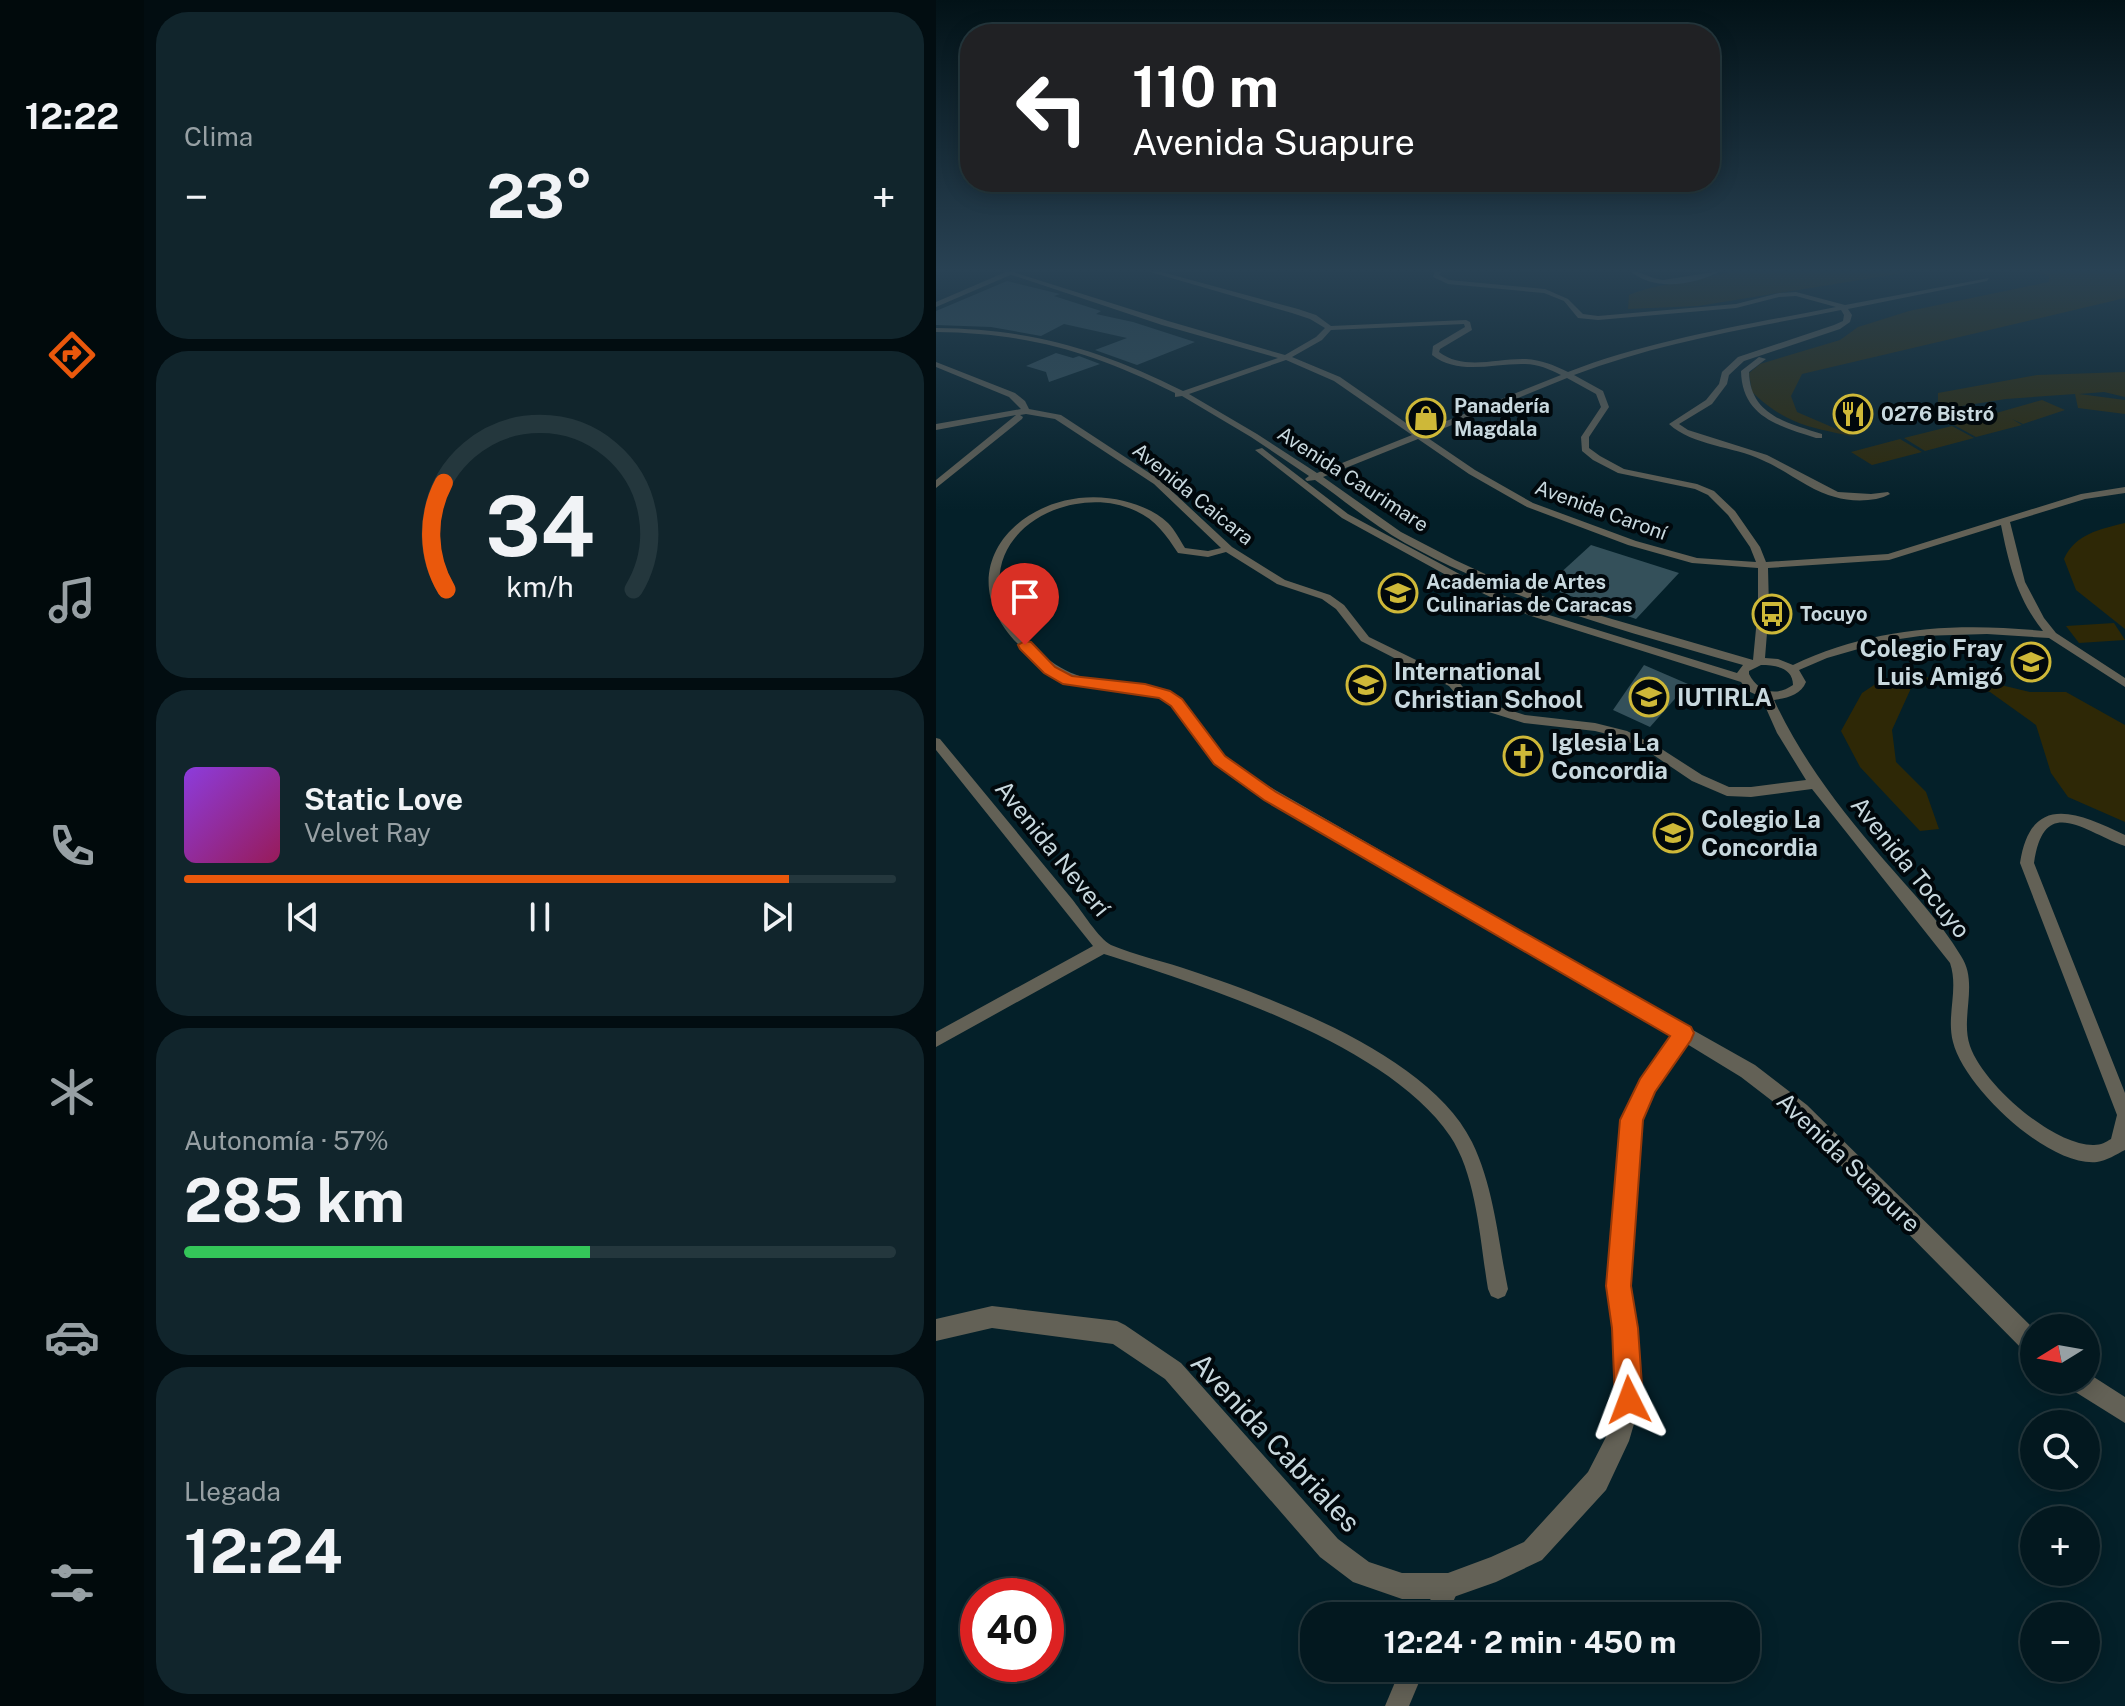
<!DOCTYPE html>
<html lang="es">
<meta charset="utf-8">
<style>
:root{--surface:#03181f;--page:#11252c;--text:#f1f3f6;--muted:#97a0a4;--line:#24373d;--accent:#ea580c}
body{margin:0;font-family:"Public Sans",sans-serif;background:var(--page);color:var(--text);height:100vh;display:flex;flex-direction:column;font-size:30px;white-space:nowrap}
*{box-sizing:border-box;margin:0}
p{font-size:26px;color:var(--muted)}
.icon{flex:none;width:44px;height:44px;fill:none;stroke:currentColor;stroke-width:2;stroke-linecap:round;stroke-linejoin:round}
.map{position:relative;flex:1;overflow:hidden}
.details{display:flex;flex-direction:column;gap:12px;padding:12px;background:#020d11;width:792px}
.details>*{flex:none}
.hud{position:absolute;left:24px;top:24px;width:760px;height:168px;border-radius:32px;box-shadow:0 4px 20px #0003,0 0 0 2px var(--line);background:#202124;color:#fff;overflow:hidden}
.needle{width:52px;rotate:259deg}
.controls{position:absolute;left:1084px;top:1314px;display:grid;gap:16px}
.controls a{display:grid;place-items:center;width:80px;height:80px;border-radius:50%;background:var(--surface);box-shadow:0 4px 20px #0003,0 0 0 2px var(--line);font-size:40px}
.speed{position:absolute;left:24px;top:1578px;display:flex;gap:16px;font-size:40px;font-weight:700;text-align:center}
.speed>*{display:grid;place-content:center;width:104px;height:104px;border-radius:50%;background:var(--surface);box-shadow:0 4px 20px #0003,0 0 0 2px var(--line);line-height:1}
.speed .limit{border:12px solid #d22;background:#fff;color:#111}
.pin{position:absolute;display:grid;place-items:center;width:68px;height:68px;color:#fff;margin:-82px -34px;border-radius:50% 50% 50% 0;rotate:-45deg;box-shadow:0 0 8px #0007}
.pin .icon{rotate:45deg}
.me{position:absolute;width:88px;margin:-44px;rotate:357deg;stroke-linejoin:round;filter:drop-shadow(0 0 6px #0008)}
.turn{display:flex;align-items:center;gap:28px;height:168px;padding:0 40px;font-size:36px}
.turn .icon{width:104px;height:104px;stroke-width:2.5}
.turn b{display:block;font-size:56px;line-height:68px}
.big{font-size:60px;font-weight:700;line-height:1.1}
.details .tile{flex:1;display:flex;flex-direction:column;justify-content:center;gap:12px;min-width:0;padding:0 28px;border-radius:32px;background:var(--page)}
.details .dial{align-items:center;gap:0}
.dial svg{height:208px;overflow:visible;fill:none;stroke:var(--line);stroke-width:7;stroke-linecap:round;text-anchor:middle}
.dial text{fill:var(--text);stroke:none}
.song{display:flex;align-items:center;gap:24px}
.cover{width:96px;height:96px;border-radius:12px;background:linear-gradient(135deg,hsl(270 70% 55%),hsl(330 70% 35%))}
.played{height:8px;border-radius:4px;background:linear-gradient(90deg,var(--accent) 85%,var(--line) 85%)}
.keys{display:flex;justify-content:space-around;direction:ltr}
.heat{display:flex;justify-content:space-between;align-items:center;font-size:44px;direction:ltr}
.charge{height:12px;border-radius:6px;background:linear-gradient(90deg,#34c759 57%,var(--line) 0)}
.trip{position:absolute;left:364px;top:1602px;width:460px;height:80px;border-radius:32px;background:var(--surface);box-shadow:0 4px 20px #0003,0 0 0 2px var(--line);font-weight:700;line-height:80px;text-align:center}
main{display:flex;flex:1;min-height:0}
.dock{display:flex;flex-direction:column;width:144px;justify-content:space-around;align-items:center;background:#010a0c;color:var(--muted)}
.dock .icon{width:56px;height:56px}
.dock .active{color:var(--accent)}
.dock b{font-size:36px;color:var(--text)}
.map>svg:first-child{display:block}
.green{fill:#2e2806}
.building{fill:#34505a}
.lines{fill:none;stroke-linecap:round;stroke-linejoin:round}
.minor{fill:#636156;fill-rule:evenodd}
.tertiary{fill:#636156;fill-rule:evenodd}
.route{fill:#ea580c;stroke:#983908;stroke-width:2}
.labels{text-anchor:middle;dominant-baseline:central;stroke-width:8;stroke-linejoin:round;paint-order:stroke}
.far-poi-label{font-size:20px;font-weight:bold;fill:#c8d8de;stroke:#01080c;text-anchor:start}
.far-street-label{font-size:20px;fill:#c8d8de;stroke:#01080c}
.poi-label{font-size:24px;font-weight:bold;fill:#c8d8de;stroke:#01080c;text-anchor:start}
.street-label{font-size:24px;fill:#c8d8de;stroke:#01080c}
.near-street-label{font-size:28px;fill:#c8d8de;stroke:#01080c}
</style>
<main>
<nav class="dock">
<b>12:22</b>
<svg class="icon active" aria-label="directions" viewBox="0 0 24 24"><path d="M12 3l9 9-9 9-9-9zM9 14v-3h6M13 9l2 2-2 2"/></svg>
<svg class="icon" aria-label="music" viewBox="0 0 24 24"><path d="M9 18V5l10-2v13"/><circle cx="6" cy="18" r="3"/><circle cx="16" cy="16" r="3"/></svg>
<svg class="icon" aria-label="phone" viewBox="0 0 24 24"><path d="M5 4h4l2 5-3 2q2 4 5 5l2-3 5 2v4C11 20 4 13 5 4z"/></svg>
<svg class="icon" aria-label="climate" viewBox="0 0 24 24"><path d="M12 3v18M4 7l16 10M4 17L20 7"/></svg>
<svg class="icon" aria-label="car" viewBox="0 0 24 24"><path d="M5 17H2v-5l4-1 3-4h7l3 4 3 1v5h-3M9 17h6M6 11h13"/><circle cx="7" cy="17" r="2"/><circle cx="17" cy="17" r="2"/></svg>
<svg class="icon" aria-label="filters" viewBox="0 0 24 24"><path d="M4 7h16M4 17h16"/><circle cx="9" cy="7" r="2"/><circle cx="15" cy="17" r="2"/></svg>
</nav>
<section class="details">
<div class="tile"><p>Clima</p>
<div class="heat"><a>−</a><b class="big">23°</b><a>+</a></div>
</div>
<div class="tile dial"><svg viewBox="0 0 100 80">
<path d="M14 69A42 42 0 1 1 86 69"/>
<path d="M14 69A42 42 0 0 1 13 28" stroke="#ea580c"/>
<text x="50" y="56" font-size="32" font-weight="700">34</text>
<text x="50" y="72" font-size="11">km/h</text>
</svg></div>
<div class="tile">
<div class="song"><i class="cover"></i><div><b>Static Love</b><p>Velvet Ray</p></div></div>
<div class="played"></div>
<div class="keys"><svg class="icon" aria-label="previous" viewBox="0 0 24 24"><path d="M18 5L8 12l10 7zM5 5v14"/></svg><svg class="icon" aria-label="pause" viewBox="0 0 24 24"><path d="M8 5v14M16 5v14"/></svg><svg class="icon" aria-label="next" viewBox="0 0 24 24"><path d="M6 5l10 7-10 7zM19 5v14"/></svg></div>
</div>
<div class="tile"><p>Autonomía · 57%</p><b class="big">285 km</b><div class="charge"></div></div>
<div class="tile"><p>Llegada</p><b class="big">12:24</b></div>
</section>
<div class="map">
<svg width="1189" height="1706" viewBox="0 0 1189 1706">
<rect width="100%" height="100%" fill="#042029"/>
<g class="green">
<path d="M797 271H980L762 306 692 309 693 295C727 281 762 282 797 271Z"/>
<path d="M1098 271H1189V298L866 374 855 396 861 412 919 437C873 427 851 425 816 392L813 373 824 364 904 340 922 327 973 311 1113 282V276Z"/>
<path d="M1189 372V397L1168 392 1143 394 1189 400V414L1142 408 1139 394 1070 399 1013 408 1002 402V393L1101 375Z"/>
<path d="M1106 400 1129 410 1087 424 1076 419 1086 425 1040 437 1018 425Z"/>
<path d="M1016 426 1038 438 989 451 968 438Z"/>
<path d="M964 439 986 452 936 465 915 452Z"/>
<path d="M1189 523V629L1140 590 1128 559C1139 534 1164 529 1189 523Z"/>
<path d="M1178 623 1189 640 1143 643 1130 626Z"/>
<path d="M1027 676 1094 692H1130L1189 725V822L1132 797 1115 773 1100 725 1054 692 1022 683 976 686 956 730 960 762 990 792 1003 829 984 831 924 767 905 731 926 693 947 679Z"/>
</g>
<g class="building">
<path d="M71 281 124 294 118 296 165 311 160 314 197 322 259 342 201 365 159 350 191 338 128 324 105 336 55 327 0 325V311Z"/>
<path d="M120 353 137 358 143 356 164 364 113 382 110 372 90 366Z"/>
<path d="M655 545 743 573 700 619 609 587Z"/>
<path d="M708 665 752 684 714 727 677 710Z"/>
</g>
<g class="lines">
<g class="minor">
<path d="M74 271 232 321 349 355 380 337 389 328 374 319 356 313 211 271H222L362 309 380 315 395 326 530 320 534 322 536 330 504 349 503 352C528 371 561 358 590 359 605 360 618 365 632 372 718 339 810 325 900 307L860 296 843 297 800 308 662 320 642 318 628 301 608 293 512 284 497 277 499 271H506L503 275 513 280 609 289 632 299 647 314 662 316 800 304 843 293 860 292 909 305 1053 278 1051 281 912 309 916 315 914 322 904 329 808 361 793 375 791 384 776 404 743 424 752 430 831 455 902 492 935 494 952 492 954 494C940 502 915 502 899 497 876 492 848 469 826 460 797 446 757 446 733 424L770 400 783 384 786 372 802 357 898 325 907 321 908 315 905 310C816 328 724 342 638 375L667 391 673 407 653 437V448L664 456 688 469 761 484 778 491 799 511 824 547 830 562 952 554 1145 494 1189 487V493L1149 499 1074 522 1089 582 1108 618 1120 633 1189 678V687L1113 638 1051 634 984 636 950 641 891 658 863 670 870 682C865 695 851 698 838 700 866 760 905 810 948 860 975 891 1004 921 1025 956 1043 983 1024 1017 1034 1046 1047 1084 1117 1146 1158 1145 1165 1145 1170 1142 1175 1139L1181 1115 1084 863C1095 792 1141 812 1189 835V846C1148 832 1108 793 1098 863L1189 1093V1150C1181 1154 1170 1161 1161 1162 1112 1167 1028 1087 1017 1042 1010 1016 1023 989 1014 963L876 789 815 797 791 796 756 781 716 754 683 737 659 731 588 723 540 708 524 699 513 686 425 641 400 609 386 599 341 584 290 552 272 557 242 553C230 535 220 520 200 511 145 484 55 521 64 591 67 612 78 628 93 643 124 672 143 680 185 683 201 684 218 684 233 692 249 701 257 720 268 734 280 748 293 760 308 772L754 1028 756 1033 754 1038 748 1040 298 778 266 747 235 706 225 698 209 692 138 684C116 676 99 662 83 645 3 565 96 478 188 501 203 505 220 511 232 523 239 530 244 540 249 548L272 551 285 548 218 484 119 419 90 414 84 415 87 417 86 419 0 488V480L80 415 0 430V424L85 409 73 397 0 367V362L79 393 89 401 93 409 125 415 224 480 296 547 349 580 394 595 408 605 433 637 521 680 532 693 548 702 589 715 659 723 691 731 724 748 766 775 793 787H815L870 780 841 733 825 697 812 691 805 682 592 615 521 581 406 518 319 450 326 448 412 514 529 577 600 611 801 673 807 665C692 632 574 601 469 543 437 525 409 501 379 480L371 481 369 479 373 476 315 437 246 396 239 397V393C157 352 92 333 0 332V328C95 329 163 349 247 391L342 358 226 325 73 274ZM528 324 529 327 497 346 496 355C523 376 557 363 589 364 602 364 613 369 625 375L483 432 404 377 356 357 386 340 395 330ZM350 360 398 381 476 435 381 473 321 434 253 394ZM631 378 660 394 665 407 645 437 646 451 657 460 682 473 759 489 772 495 792 515 814 547 820 562 761 558 700 541 597 503 539 470 489 436ZM482 439 533 474 591 507 692 545 756 563 822 568V608L817 660 645 610 560 579 519 560 465 532 387 477ZM1065 525C1073 565 1081 598 1107 631 1021 622 936 627 857 665L842 659 829 658 833 608 832 568 953 560ZM825 665C840 665 857 668 857 685 840 697 822 692 813 674V671Z"/>
<path d="M694 271C705 271 715 279 727 280L785 271C758 285 719 292 694 271Z"/>
<path d="M823 357 830 359 813 372C814 415 851 423 886 434V438H880C843 426 806 417 805 371Z"/>
<path d="M0 738 4 739C48 792 92 846 136 899 145 910 163 939 175 945 198 955 231 962 256 971 342 1000 494 1056 536 1142 558 1187 562 1240 572 1289L569 1296 562 1299 555 1296 552 1289C544 1242 541 1176 514 1136 452 1044 271 987 168 954L0 1047V1032L157 946 0 750Z"/>
<path d="M512 1574 520 1578 524 1586 511 1616H487L504 1578Z"/>
<path d="M465 1668H489L473 1706H449Z"/>
</g>
<g class="tertiary">
<path d="M72 271 79 273 0 307V302Z"/>
<path d="M748 1025 819 1065 871 1105 1098 1329V1357L1090 1353 857 1117 805 1077 751 1044 719 1092 705 1121 694 1286 700 1328 705 1400 693 1441 670 1490 606 1560 560 1582 512 1599H466L417 1582 384 1557 229 1379 177 1344 56 1328 0 1341V1319L56 1306 181 1321 189 1325 245 1363 402 1539 433 1562 466 1573H512L555 1557 588 1542 652 1472 670 1437 681 1400 678 1328 672 1286 685 1120 705 1080 741 1027Z"/>
<path d="M1150 1372 1189 1397V1423L1133 1388 1129 1380H1150Z"/>
</g>
</g>
<linearGradient id="sky" x2="0" y2="1"><stop stop-color="#021217"/><stop offset="0.53" stop-color="#294254"/><stop offset="1" stop-color="#294254" stop-opacity="0"/></linearGradient>
<rect width="1189" height="510" fill="url(#sky)"/>
<path class="route" d="M89 641 95 642 119 667 136 676 209 684 234 691 246 699 289 756 340 792 755 1027 758 1033 755 1040 719 1092 707 1120 695 1286 702 1328 707 1400 703 1410 693 1414 683 1410 679 1400 676 1328 670 1286 684 1120 704 1079 734 1036 328 800 278 764 235 706 223 698 127 684 108 673 84 649 82 645Z"/>
<defs>
<symbol id="restaurant-ring" viewBox="-11 -11 22 22"><circle r="9.5" fill="#01080c" stroke="#ceb838" stroke-width="1.5"/><path d="M-5-6h1v4h1v-4h1v4h1v-4h1v5L-1.5 .5V6h-2V.5L-5-1ZM5-6V6H3V1.5H1.5Q1.5-4 5-6Z" fill="#ceb838"/></symbol>
<symbol id="shop-ring" viewBox="-11 -11 22 22"><circle r="9.5" fill="#01080c" stroke="#ceb838" stroke-width="1.5"/><path d="M-5-2.5h2.3a2.7 3.5 0 0 1 5.4 0H5L5.5 6h-11ZM-1.5-2.5h3a1.5 2.3 0 0 0-3 0Z" fill="#ceb838"/></symbol>
<symbol id="university-ring" viewBox="-11 -11 22 22"><circle r="9.5" fill="#01080c" stroke="#ceb838" stroke-width="1.5"/><path d="M0-5L7-2L0 1L-7-2ZM-4 1L0 2.5L4 1V4Q0 6-4 4Z" fill="#ceb838"/></symbol>
<symbol id="bus-ring" viewBox="-11 -11 22 22"><circle r="9.5" fill="#01080c" stroke="#ceb838" stroke-width="1.5"/><path d="M-5-6H5V4H4V6H2V4H-2V6H-4V4H-5ZM-3.5-4V0h7V-4ZM-3.5 1.2v1.5H-2V1.2ZM2 1.2v1.5H3.5V1.2Z" fill="#ceb838"/></symbol>
<symbol id="school-ring" viewBox="-11 -11 22 22"><circle r="9.5" fill="#01080c" stroke="#ceb838" stroke-width="1.5"/><path d="M0-5L7-2L0 1L-7-2ZM-4 1L0 2.5L4 1V4Q0 6-4 4Z" fill="#ceb838"/></symbol>
<symbol id="church-ring" viewBox="-11 -11 22 22"><circle r="9.5" fill="#01080c" stroke="#ceb838" stroke-width="1.5"/><path d="M-1.2-6h2.4v3.5h3.3v2.4h-3.3V6h-2.4V-.1h-3.3v-2.4h3.3Z" fill="#ceb838"/></symbol>
</defs>
<g fill-rule="evenodd">
<use href="#restaurant-ring" x="895" y="392" width="44" height="44"/>
<use href="#shop-ring" x="468" y="396" width="44" height="44"/>
<use href="#university-ring" x="440" y="571" width="44" height="44"/>
<use href="#bus-ring" x="814" y="592" width="44" height="44"/>
<use href="#school-ring" x="1073" y="640" width="44" height="44"/>
<use href="#school-ring" x="408" y="663" width="44" height="44"/>
<use href="#university-ring" x="691" y="675" width="44" height="44"/>
<use href="#church-ring" x="565" y="734" width="44" height="44"/>
<use href="#school-ring" x="715" y="811" width="44" height="44"/>
</g>
<g class="labels">
<g class="far-poi-label">
<text x="518" y="406">Panadería<tspan x="518" dy="23">Magdala</tspan></text>
<text x="945" y="414">0276 Bistró</text>
<text x="490" y="582">Academia de Artes<tspan x="490" dy="23">Culinarias de Caracas</tspan></text>
<text x="864" y="614">Tocuyo</text>
</g>
<g class="far-street-label">
<text transform="translate(417 479) rotate(33)">Avenida Caurimare</text>
<text transform="translate(257 494) rotate(39)">Avenida Caicara</text>
<text transform="translate(665 510) rotate(20)">Avenida Caroní</text>
</g>
<g class="poi-label">
<text x="1067" y="648" text-anchor="end">Colegio Fray<tspan x="1067" dy="28">Luis Amigó</tspan></text>
<text x="458" y="671">International<tspan x="458" dy="28">Christian School</tspan></text>
<text x="741" y="697">IUTIRLA</text>
<text x="615" y="742">Iglesia La<tspan x="615" dy="28">Concordia</tspan></text>
<text x="765" y="819">Colegio La<tspan x="765" dy="28">Concordia</tspan></text>
</g>
<g class="street-label">
<text transform="translate(117 848) rotate(51)">Avenida Neverí</text>
<text transform="translate(975 867) rotate(51)">Avenida Tocuyo</text>
<text transform="translate(913 1162) rotate(44)">Avenida Suapure</text>
</g>
<g class="near-street-label">
<text transform="translate(340 1442) rotate(47)">Avenida Cabriales</text>
</g>
</g>
</svg>
<div class="controls">
<a><svg class="needle" viewBox="-14 -14 28 28"><path d="M0-13l5 13h-10z" fill="#e53935"/><path d="M0 13l5-13h-10z" fill="#97a0a4"/></svg></a>
<a><svg class="icon" aria-label="search" viewBox="0 0 24 24"><circle cx="10" cy="10" r="6"/><path d="M15 15l6 6"/></svg></a>
<a>+</a>
<a>−</a>
</div>
<div class="speed"><div class="limit">40</div></div>
<div class="pin" style="left:89px;top:645px;background:#d93025"><svg class="icon" aria-label="arrive" viewBox="0 0 24 24"><path d="M6 21V4h12l-3 4 3 4H6"/></svg></div>
<svg class="me" style="left:693px;top:1400px" viewBox="-20 -20 40 40"><path d="M0-17L14 15 0 8-14 15z" fill="#ea580c" stroke="#fff" stroke-width="4"/></svg>
<div class="trip">12:24 · 2 min · 450 m</div>
<div class="hud">
<div class="turn"><svg class="icon" aria-label="left" viewBox="0 0 24 24"><path d="M17 20v-9H6M10 6l-5 5 5 5"/></svg><div><b>110 m</b>Avenida Suapure</div></div>
</div>
</div>
</main>
